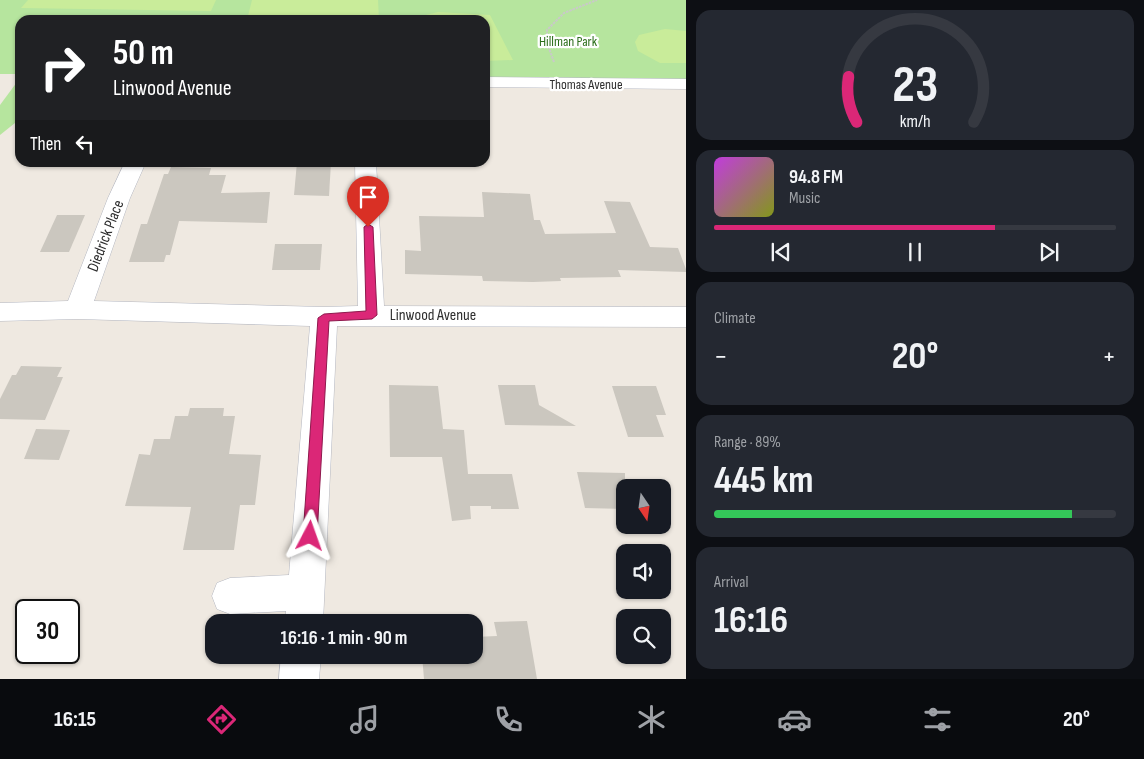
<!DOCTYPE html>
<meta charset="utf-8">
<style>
:root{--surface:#171b24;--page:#242831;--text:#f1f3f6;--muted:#9ea1a6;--line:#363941;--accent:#db2777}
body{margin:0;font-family:"Sofia Sans Condensed",sans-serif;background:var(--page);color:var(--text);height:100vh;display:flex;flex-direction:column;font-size:19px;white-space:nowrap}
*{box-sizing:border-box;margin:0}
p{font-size:16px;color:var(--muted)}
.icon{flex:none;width:28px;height:28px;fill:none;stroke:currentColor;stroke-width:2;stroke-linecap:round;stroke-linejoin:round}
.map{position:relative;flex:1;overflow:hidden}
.sheet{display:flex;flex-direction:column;gap:10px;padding:10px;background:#0d0f14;width:458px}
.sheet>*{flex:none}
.banner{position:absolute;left:15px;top:15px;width:475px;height:152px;border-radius:15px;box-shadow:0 1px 4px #0004;background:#202124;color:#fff;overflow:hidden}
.needle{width:32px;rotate:167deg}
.buttons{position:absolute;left:616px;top:479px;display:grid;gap:10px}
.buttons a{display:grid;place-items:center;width:55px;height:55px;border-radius:10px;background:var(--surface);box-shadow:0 1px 4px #0004;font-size:25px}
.speed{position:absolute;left:15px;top:599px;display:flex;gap:10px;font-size:25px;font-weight:700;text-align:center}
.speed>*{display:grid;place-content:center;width:65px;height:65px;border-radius:50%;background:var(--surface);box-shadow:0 1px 4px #0004;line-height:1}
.speed .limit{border:2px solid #111;border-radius:8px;background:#fff;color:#111}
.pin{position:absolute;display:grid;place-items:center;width:42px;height:42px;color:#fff;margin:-51px -21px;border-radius:50% 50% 50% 0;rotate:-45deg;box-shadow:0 0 5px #0007}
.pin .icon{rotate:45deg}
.me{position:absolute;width:55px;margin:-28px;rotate:4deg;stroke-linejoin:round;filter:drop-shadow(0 0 4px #0008)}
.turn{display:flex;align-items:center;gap:18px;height:105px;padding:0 15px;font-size:22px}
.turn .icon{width:65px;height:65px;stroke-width:2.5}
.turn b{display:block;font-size:35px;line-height:42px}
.then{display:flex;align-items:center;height:48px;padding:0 15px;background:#0003;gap:10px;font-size:19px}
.big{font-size:38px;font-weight:700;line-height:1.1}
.sheet .card{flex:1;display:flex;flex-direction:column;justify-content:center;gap:8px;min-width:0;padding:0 18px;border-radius:15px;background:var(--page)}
.sheet .dial{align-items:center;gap:0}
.dial svg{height:130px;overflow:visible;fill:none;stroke:var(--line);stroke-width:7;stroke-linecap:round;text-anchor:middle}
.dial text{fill:var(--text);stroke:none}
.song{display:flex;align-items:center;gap:15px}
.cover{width:60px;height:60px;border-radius:8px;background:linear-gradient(135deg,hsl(290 70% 55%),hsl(70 70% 35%))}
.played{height:5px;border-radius:2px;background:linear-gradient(90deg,var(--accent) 70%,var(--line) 70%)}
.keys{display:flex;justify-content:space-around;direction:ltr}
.heat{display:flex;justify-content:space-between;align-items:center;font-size:28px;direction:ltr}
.charge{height:8px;border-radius:4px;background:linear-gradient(90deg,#34c759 89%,var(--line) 0)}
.trip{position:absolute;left:205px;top:614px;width:278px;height:50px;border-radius:15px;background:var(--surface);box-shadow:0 1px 4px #0004;font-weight:700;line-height:50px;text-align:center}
.tabs{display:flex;height:80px;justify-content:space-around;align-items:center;background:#090b0e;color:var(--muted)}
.tabs .icon{width:35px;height:35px}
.tabs .selected{color:var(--accent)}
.tabs b{font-size:22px;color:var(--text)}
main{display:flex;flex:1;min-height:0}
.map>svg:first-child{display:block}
.green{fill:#b6e59e}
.pitch{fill:#c9ec9a}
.building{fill:#cbc7bf}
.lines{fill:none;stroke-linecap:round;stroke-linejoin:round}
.minor-casing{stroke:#b4b7c1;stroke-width:1}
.path{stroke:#c9c9c9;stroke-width:2;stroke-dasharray:2.5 1;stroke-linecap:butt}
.minor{fill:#fff;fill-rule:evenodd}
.route{fill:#db2777;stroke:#8e194d}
.labels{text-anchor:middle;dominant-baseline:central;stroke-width:4.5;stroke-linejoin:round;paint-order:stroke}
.far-park-label{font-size:14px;fill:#2c6e1b;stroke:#fff}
.far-street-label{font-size:14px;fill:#2e2e2e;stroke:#fff}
.street-label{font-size:16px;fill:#2e2e2e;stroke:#fff}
</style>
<main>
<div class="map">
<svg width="687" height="679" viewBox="0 0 687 679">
<rect width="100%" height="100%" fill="#efe9e1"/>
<g class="green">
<path d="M0 0H686V83L485 82V20H20V74H0Z"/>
<path d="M20 78V119L0 135V105Z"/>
</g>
<g class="pitch">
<path d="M28 0H216L211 11 21 8Z"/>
<path d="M252 0H378L379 20H247Z"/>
<path d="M438 12 490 15 513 60 485 61V20H406Z"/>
<path d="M665 29 686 31V63H660L638 51 635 42 639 35Z"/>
</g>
<g class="building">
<path d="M297 162H331L329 196 294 195Z"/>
<path d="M171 167 211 168 209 175H226L221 193 270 192 267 223 179 221 170 255H166L164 262H129L141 224H147L164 174H168Z"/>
<path d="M482 192 530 194 534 220H540L545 234 616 233 604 201 630 202 650 247 678 248 687 272 618 270 621 277 560 278 561 281 533 282 483 281 482 276 405 274V250L421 251 419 216 484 217Z"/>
<path d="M57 215H85L69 252H40Z"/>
<path d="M275 244H322L320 270H272Z"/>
<path d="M21 366 62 367 57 377H63L45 420 0 419V399L12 375H16Z"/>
<path d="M389 385 438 386 443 429 464 430 468 474H512L519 509H491V506H470L471 519 452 521 442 457H390Z"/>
<path d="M498 385H535L539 405 576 426 505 425Z"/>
<path d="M612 386H656L666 415H656L664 437H628Z"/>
<path d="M190 408H224L223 416H235L229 454 261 455 255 505H240L234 550H183L191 507 125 506 139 454 150 455 154 439H170L175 416H188Z"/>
<path d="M36 429 70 430 59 460 24 459Z"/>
<path d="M577 472 625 473V509L585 508Z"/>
<path d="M527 621 537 679H424L422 655H474V637L497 636 494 622Z"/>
</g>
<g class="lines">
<defs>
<g id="minor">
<path d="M485 77 687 79V89L485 87Z"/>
<path d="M125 162H146L130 198 94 301 324 307 358 306 355 162H376L384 306 687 307V327L337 326 323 622H285L286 611 230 614 217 609 212 596 217 583 230 578 289 575 310 326 78 319 0 321V303L68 301 108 198Z"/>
<path d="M281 655H321L319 679H279Z"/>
</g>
</defs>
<use href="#minor" class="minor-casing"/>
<path class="path" d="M554 62 547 43V30L564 13 597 0"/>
<use href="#minor" class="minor"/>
</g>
<path class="route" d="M368 224 373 227 377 315 372 319 329 321 317 536 315 541 310 543 305 541 303 536 318 318 324 314 366 311 364 227Z"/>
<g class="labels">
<g class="far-park-label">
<text x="568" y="41">Hillman Park</text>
</g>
<g class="far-street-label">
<text x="586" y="84">Thomas Avenue</text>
</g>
<g class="street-label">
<text transform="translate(106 236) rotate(-69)">Diedrick Place</text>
<text x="433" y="315">Linwood Avenue</text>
</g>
</g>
</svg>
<div class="buttons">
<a><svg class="needle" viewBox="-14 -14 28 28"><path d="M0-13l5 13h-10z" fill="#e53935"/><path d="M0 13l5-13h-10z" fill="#9ea1a6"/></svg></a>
<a><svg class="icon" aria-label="sound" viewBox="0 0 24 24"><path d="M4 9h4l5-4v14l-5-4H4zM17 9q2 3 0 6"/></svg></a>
<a><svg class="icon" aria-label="search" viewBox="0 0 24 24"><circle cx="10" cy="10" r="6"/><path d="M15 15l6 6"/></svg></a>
</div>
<div class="speed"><div class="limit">30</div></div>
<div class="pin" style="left:368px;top:227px;background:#d93025"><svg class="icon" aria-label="arrive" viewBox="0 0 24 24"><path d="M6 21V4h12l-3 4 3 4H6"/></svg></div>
<svg class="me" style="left:310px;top:536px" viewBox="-20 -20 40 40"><path d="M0-17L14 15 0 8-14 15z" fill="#db2777" stroke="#fff" stroke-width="4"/></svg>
<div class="trip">16:16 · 1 min · 90 m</div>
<div class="banner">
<div class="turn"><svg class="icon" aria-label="right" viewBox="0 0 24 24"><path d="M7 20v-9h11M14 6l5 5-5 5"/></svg><div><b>50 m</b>Linwood Avenue</div></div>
<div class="then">Then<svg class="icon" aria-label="left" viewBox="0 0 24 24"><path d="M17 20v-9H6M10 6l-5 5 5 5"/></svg></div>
</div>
</div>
<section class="sheet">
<div class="card dial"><svg viewBox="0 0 100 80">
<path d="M14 69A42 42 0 1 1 86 69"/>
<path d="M14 69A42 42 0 0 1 9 41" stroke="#db2777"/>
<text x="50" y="56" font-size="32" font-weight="700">23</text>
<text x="50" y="72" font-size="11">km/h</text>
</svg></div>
<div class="card">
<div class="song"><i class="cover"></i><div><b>94.8 FM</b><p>Music</p></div></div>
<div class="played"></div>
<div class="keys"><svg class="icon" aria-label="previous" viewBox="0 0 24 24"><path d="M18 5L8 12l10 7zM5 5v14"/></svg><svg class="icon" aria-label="pause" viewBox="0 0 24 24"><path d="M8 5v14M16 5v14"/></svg><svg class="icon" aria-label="next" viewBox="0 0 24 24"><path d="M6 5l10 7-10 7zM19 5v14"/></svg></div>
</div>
<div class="card"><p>Climate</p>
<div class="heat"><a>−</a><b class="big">20°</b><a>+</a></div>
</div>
<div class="card"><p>Range · 89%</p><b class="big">445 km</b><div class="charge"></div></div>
<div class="card"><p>Arrival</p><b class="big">16:16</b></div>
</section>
</main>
<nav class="tabs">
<b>16:15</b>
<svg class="icon selected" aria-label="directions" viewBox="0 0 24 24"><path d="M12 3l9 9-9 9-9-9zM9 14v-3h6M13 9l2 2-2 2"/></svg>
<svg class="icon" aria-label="music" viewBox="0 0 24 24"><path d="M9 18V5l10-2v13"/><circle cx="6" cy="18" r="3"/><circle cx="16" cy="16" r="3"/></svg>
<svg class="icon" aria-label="phone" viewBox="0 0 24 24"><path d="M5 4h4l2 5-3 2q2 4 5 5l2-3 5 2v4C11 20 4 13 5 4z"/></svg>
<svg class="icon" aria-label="climate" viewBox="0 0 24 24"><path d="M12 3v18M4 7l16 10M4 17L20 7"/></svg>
<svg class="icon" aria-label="car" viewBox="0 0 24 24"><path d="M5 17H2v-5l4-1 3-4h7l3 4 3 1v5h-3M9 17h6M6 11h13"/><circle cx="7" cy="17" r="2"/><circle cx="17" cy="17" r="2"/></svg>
<svg class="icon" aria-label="filters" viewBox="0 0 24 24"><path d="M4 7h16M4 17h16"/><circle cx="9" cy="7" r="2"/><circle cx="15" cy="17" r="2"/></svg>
<b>20°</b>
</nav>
